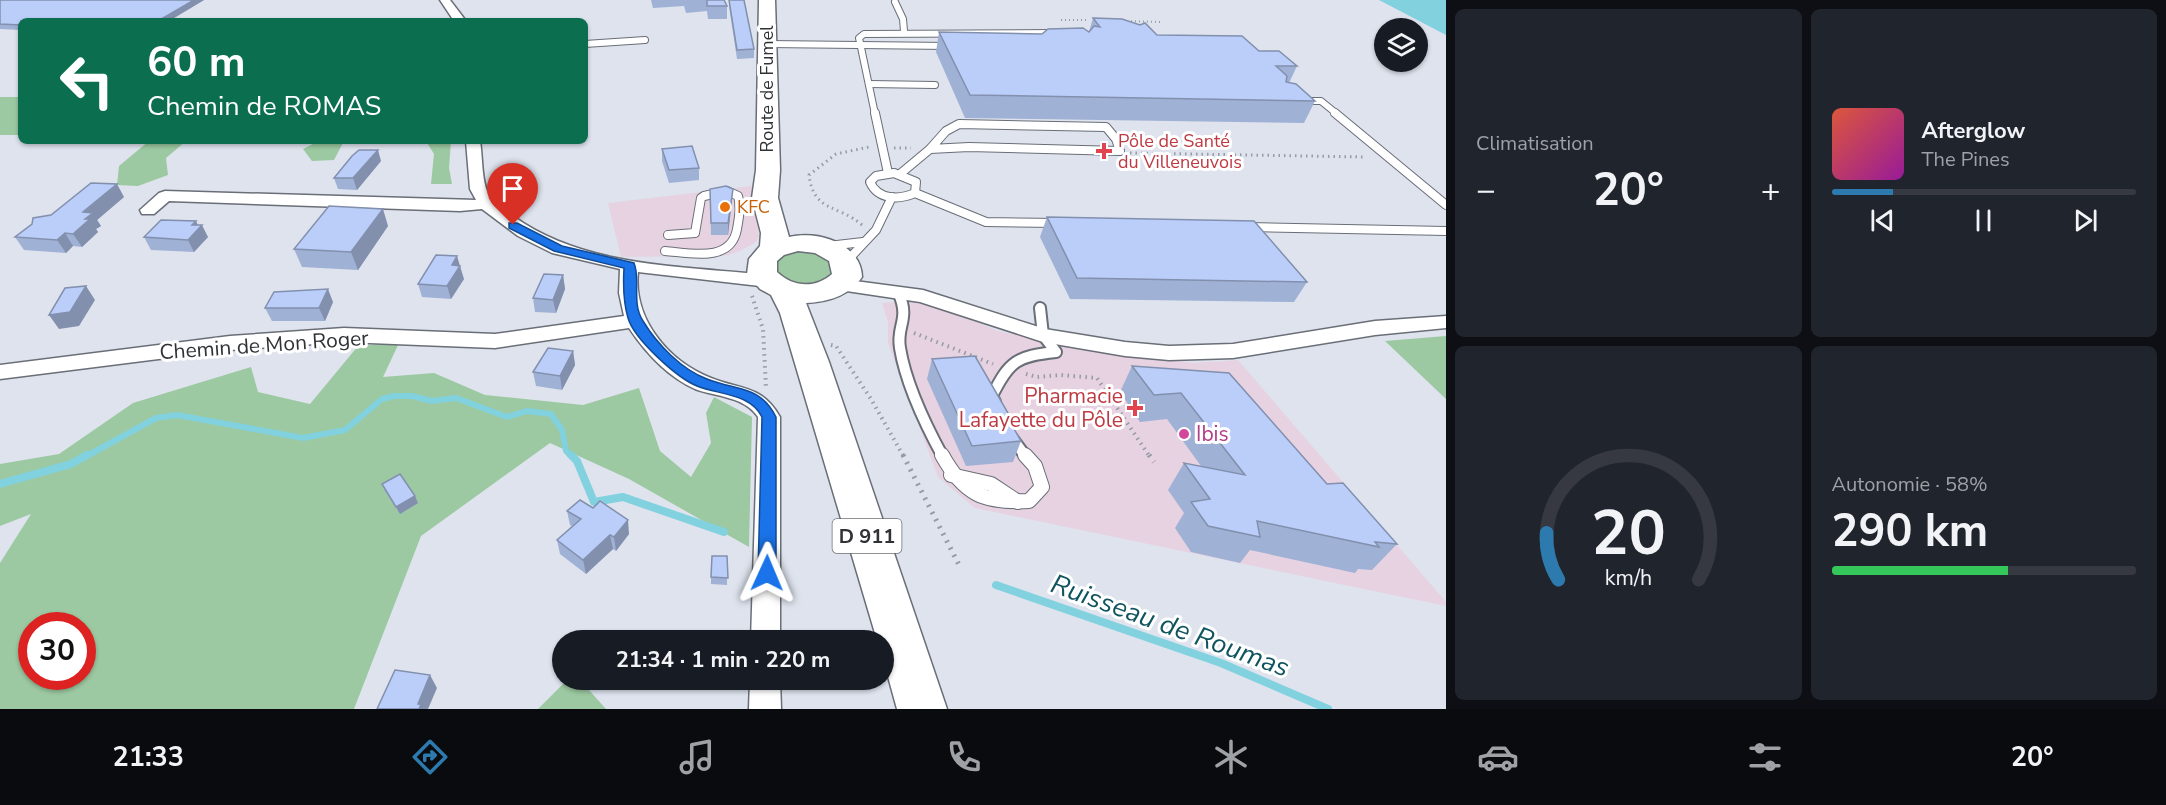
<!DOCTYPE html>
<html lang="fr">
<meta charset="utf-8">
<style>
:root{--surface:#171b24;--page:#20242c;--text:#f1f3f6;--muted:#9ea1a6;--line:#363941;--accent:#2d7bae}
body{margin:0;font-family:"Nunito Sans",sans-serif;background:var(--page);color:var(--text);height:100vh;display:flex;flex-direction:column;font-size:22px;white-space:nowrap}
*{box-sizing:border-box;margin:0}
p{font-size:20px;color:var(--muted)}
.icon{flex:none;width:33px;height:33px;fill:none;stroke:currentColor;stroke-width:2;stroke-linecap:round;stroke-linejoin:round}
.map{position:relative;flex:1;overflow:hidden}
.side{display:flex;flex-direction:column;gap:9px;padding:9px;background:#0d0f14;width:720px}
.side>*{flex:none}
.hud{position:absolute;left:18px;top:18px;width:570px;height:126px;border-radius:9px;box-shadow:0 2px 4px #0004;background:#0b6e4f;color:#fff;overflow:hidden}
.controls{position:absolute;left:1374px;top:18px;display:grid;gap:12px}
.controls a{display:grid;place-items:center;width:54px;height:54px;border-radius:50%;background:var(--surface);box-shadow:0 2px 4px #0004;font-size:30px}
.speed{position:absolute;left:18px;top:612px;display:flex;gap:12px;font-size:30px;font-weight:700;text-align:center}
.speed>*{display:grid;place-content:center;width:78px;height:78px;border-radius:50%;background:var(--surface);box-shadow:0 2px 4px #0004;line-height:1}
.speed .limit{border:9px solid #d22;background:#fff;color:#111}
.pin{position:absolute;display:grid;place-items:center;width:51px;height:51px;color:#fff;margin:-62px -26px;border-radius:50% 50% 50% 0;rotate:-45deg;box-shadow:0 0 6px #0007}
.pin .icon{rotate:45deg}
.me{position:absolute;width:66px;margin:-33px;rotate:1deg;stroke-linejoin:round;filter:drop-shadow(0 0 4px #0008)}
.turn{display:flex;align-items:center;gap:21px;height:126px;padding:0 30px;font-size:27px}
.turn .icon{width:78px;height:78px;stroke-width:2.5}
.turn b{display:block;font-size:42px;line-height:51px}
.big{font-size:45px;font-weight:700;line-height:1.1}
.side .tile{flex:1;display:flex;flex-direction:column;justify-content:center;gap:9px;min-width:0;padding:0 21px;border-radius:9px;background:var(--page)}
.side .dial{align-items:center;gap:0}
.dial svg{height:156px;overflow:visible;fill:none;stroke:var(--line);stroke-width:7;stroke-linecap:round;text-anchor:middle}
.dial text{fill:var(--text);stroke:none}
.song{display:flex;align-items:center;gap:18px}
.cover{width:72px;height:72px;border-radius:9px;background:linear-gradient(135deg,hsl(10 70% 55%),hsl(300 70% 35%))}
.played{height:6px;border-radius:3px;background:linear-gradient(90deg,var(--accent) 20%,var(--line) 20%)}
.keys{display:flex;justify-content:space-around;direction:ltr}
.heat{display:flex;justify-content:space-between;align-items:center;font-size:33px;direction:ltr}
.charge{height:9px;border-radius:4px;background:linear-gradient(90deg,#34c759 58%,var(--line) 0)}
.side .tiles{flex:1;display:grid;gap:9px;grid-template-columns:repeat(2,1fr)}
.trip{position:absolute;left:552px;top:630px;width:342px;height:60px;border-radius:30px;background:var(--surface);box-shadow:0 2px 4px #0004;font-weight:700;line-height:60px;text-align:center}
.tabs{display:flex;height:96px;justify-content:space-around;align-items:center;background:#090b0e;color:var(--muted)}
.tabs .icon{width:42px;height:42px}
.tabs .selected{color:var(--accent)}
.tabs b{font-size:27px;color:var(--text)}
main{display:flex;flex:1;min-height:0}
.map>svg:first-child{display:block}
.commercial{fill:#e7d2e1}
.green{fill:#9cc9a1;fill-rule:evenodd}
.water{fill:#82d1df}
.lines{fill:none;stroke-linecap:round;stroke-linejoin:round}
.stream-far1{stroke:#82d1df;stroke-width:6}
.stream{stroke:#82d1df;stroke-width:8}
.service-far3-casing{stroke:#696e77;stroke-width:8}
.service-far2-casing{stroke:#696e77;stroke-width:10}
.service-far1-casing{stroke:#696e77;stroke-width:14}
.service-casing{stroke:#696e77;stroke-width:16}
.minor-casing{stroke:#696e77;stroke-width:3}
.primary-casing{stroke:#696e77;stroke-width:3}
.path-far3{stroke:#979ba3;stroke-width:2;stroke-dasharray:1 3;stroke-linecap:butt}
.path-far2{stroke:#979ba3;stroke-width:3;stroke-dasharray:1.5 4;stroke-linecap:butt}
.path-far1{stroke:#979ba3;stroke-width:4;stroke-dasharray:1.5 4.5;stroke-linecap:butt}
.path{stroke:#979ba3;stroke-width:5;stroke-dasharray:2 6;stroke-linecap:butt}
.service-far3{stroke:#fff;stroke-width:6}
.service-far2{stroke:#fff;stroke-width:8}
.service-far1{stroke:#fff;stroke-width:10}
.service{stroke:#fff;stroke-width:14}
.minor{fill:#fff;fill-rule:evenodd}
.primary{fill:#fff;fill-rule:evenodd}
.wall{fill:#a0b1d6}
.shaded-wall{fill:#8290ae}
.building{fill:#bacef9;stroke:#8290ae;stroke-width:1.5}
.route{fill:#1a73e8;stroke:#114b97;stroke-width:1.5}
.health-dot{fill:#e0444e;stroke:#fff;stroke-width:2}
.food-dot{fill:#e8710a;stroke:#fff;stroke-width:2}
.hotel-dot{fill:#d1479c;stroke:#fff;stroke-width:2}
.labels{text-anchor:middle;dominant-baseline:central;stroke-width:6;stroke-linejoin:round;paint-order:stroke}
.far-street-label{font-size:18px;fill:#303236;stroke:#fff}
.far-health-label{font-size:18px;fill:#be3a42;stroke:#fff;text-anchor:start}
.far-food-label{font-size:18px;fill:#c56008;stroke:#fff;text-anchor:start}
.shield{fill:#fff;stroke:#6e7072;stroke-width:1.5}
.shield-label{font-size:20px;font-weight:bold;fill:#303236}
.street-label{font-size:21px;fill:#303236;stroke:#fff}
.health-label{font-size:21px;fill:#be3a42;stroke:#fff;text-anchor:end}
.hotel-label{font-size:21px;fill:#b23c85;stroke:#fff;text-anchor:start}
.near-water-label{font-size:27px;font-style:italic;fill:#0f545e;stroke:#fff}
</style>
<main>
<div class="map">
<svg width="1446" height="709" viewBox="0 0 1446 709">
<rect width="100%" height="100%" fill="#dee3ee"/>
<g class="commercial">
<path d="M752 186 759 236 756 242 740 251 728 255 711 256 621 257 608 203Z"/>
<path d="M924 300 998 331 1103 353 1194 363 1238 360 1446 602V606L975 508 938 477 888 343V322L882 303Z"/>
</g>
<g class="green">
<rect x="0" y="97" width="21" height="38"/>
<path d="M149 141H186L166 158 168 175 138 186 117 185 119 166Z"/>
<path d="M319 141H344L334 160 312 161 303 149Z"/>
<path d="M426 141H451L449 168 452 184H431L434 154Z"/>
<path d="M793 250 822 253 838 268 827 284 795 286 774 270 777 258Z"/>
<path d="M1446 336V399L1385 341Z"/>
<path d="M399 343 383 377 434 373 485 395 583 405 639 388 660 451 691 477 711 443 706 413 714 397 752 417 749 547 629 479 550 443 421 536 354 709H0V563L31 514 0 526V464L59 454 133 403 251 367 258 392 310 404 358 346ZM32 626H82V676H32Z"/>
<path d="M567 680H580L606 709H538Z"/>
</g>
<path class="water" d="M1379 0H1446V35Z"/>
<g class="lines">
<path class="stream-far1" d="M85 457 156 418 177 415 303 438 345 430 382 399 394 396H412L432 401 456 398 507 417 527 411 551 414 562 430 566 451 572 457"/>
<g class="stream">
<path d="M571 455 577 461 594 502 623 497 724 532"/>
<path d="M0 484 71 464 87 455"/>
<path d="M996 585 1221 663 1328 709"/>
</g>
<defs>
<g id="service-far3">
<path d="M895 2 903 19 904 31"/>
<path d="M585 44 645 40"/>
<path d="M767 44 950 46"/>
<path d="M869 84 935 85"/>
<path d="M1301 101H1321L1337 114"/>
<path d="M875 114 859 38 864 34 1057 33"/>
</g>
<g id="service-far2">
<path d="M875 113 888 173"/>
<path d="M1335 113 1446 205"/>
<path d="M959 124 1106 127 1116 139 1120 151 969 147 930 149 946 131Z"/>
<path d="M894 173 916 182 915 193C899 200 878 200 870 182L876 176Z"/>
<path d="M900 174 930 149"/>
<path d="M915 193 986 222 1059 223"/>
<path d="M1248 227 1446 231"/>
<path d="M828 246 863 242"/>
<path d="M665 251C691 253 731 263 737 229 739 218 741 207 738 196L727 191 704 196 701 198 695 233 668 235"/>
<path d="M846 262 876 230 892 197"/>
</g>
<g id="service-far1">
<path d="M899 294C910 320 896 326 900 348 906 385 925 424 943 457"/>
<path d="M995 402 992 396C1009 361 1017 356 1056 352L1043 335 1040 308"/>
<path d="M1012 438 1026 457"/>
</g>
<g id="service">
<path d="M942 455C964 495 984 503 1029 501L1042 487 1035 466 1025 455"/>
<path d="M951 475 991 484 1018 502"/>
</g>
<g id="minor">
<path d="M440 0H450L466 21H454Z"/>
<path d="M466 141H480C483 159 481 184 491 199 496 206 506 211 513 216 585 268 683 266 768 275L777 281 768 287 638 272C633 319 668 361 711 378 741 390 762 385 780 417V640H751L758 417C744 396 716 397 695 389 668 377 645 352 629 328L495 348 344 342 230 350 0 379V365L230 336 344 328 495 334 624 316 619 293 620 269 552 253 518 236 482 209 460 211 169 201 154 214H142L140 210 159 193 165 191 476 200 470 189Z"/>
<path d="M840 279 923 290 1045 329 1125 342 1169 346 1233 344 1375 321 1446 316V328L1375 335 1233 358 1169 360 1125 356 1043 342 920 302 833 289 831 285 833 281Z"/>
<path d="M750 680H780L781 709H749Z"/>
</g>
<path id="primary" d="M759 0H775L780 170 778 198 789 237C817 230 861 243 862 277 849 296 828 302 806 303L829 362 947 709H897L884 662V640H877L780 313 771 295 760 289 747 274 749 259 760 246 761 233 752 198 756 170ZM798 251 815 253 829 261 832 274C815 289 793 287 777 272V261L784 255Z"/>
</defs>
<use href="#service-far3" class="service-far3-casing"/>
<use href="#service-far2" class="service-far2-casing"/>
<use href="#service-far1" class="service-far1-casing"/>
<use href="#service" class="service-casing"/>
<use href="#minor" class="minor-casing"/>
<use href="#primary" class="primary-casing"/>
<g class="path-far3">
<path d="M1061 20H1087"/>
<path d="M1123 21 1162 22"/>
</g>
<g class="path-far2">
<path d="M894 148H911"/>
<path d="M1130 153 1366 157"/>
<path d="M862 225C838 204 814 213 809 175L836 154 869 147"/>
</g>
<g class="path-far1">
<path d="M752 296 763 329 766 388"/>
<path d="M914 333 993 364"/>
<path d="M831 345 836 346 871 399 904 457"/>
<path d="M1026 374 1037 377 1061 375 1097 378 1150 457"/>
</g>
<g class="path">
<path d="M903 455 959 565"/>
<path d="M1149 455 1154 462"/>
</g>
<use href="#service-far3" class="service-far3"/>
<use href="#service-far2" class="service-far2"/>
<use href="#service-far1" class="service-far1"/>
<use href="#service" class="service"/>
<use href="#minor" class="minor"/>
<use href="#primary" class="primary"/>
</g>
<g class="wall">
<path d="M0 0H204L169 21H21V30L0 29Z"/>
<path d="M651 0H724L727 6V19H708L707 11 686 13 684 6 653 8Z"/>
<path d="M729 0 754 49V58L737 59 729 6Z"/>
<path d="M1093 18 1157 35 1259 51 1297 66 1289 83 1315 101 1304 123 965 118 936 52 939 32 1042 34 1089 32Z"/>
<path d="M662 149 699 168V180L669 183 662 161Z"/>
<path d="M381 161 357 190 338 189 334 178Z"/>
<path d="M710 189 732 200 728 235H711Z"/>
<path d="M124 197 97 220 101 226 96 229 98 232 82 247 73 246 66 253 24 250 15 237Z"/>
<path d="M1047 217 1307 282 1294 302 1070 299 1040 237Z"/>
<path d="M196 221 197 225 208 237 194 252 151 250 144 237Z"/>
<path d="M388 226 358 270 302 267 294 249Z"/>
<path d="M563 275 565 289 556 313 535 312 533 298Z"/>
<path d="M464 279 451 299 422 297 418 284Z"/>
<path d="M333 302 325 321H272L265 308Z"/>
<path d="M573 351 575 365 562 390 536 386 533 372Z"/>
<path d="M932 359 1012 420 1011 423 1021 441 1013 462 966 466 927 379Z"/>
<path d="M1132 366 1229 373 1327 484 1397 544 1372 570 1358 569 1355 573 1250 550 1240 563 1191 552 1175 528 1184 513 1168 490 1184 463 1201 466 1167 419 1140 422 1120 392Z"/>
<path d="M382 484 418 503 400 514 385 491Z"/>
<path d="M567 511 629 534 616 551 613 549 586 574 560 554 557 540 572 526 570 525Z"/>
<path d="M727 556V585L711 584V577Z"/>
</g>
<g class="shaded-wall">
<path d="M194 0H204L169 21H158Z"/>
<path d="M378 150 381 161 357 190 353 178Z"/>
<path d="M117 184 124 197 97 220 101 226 96 229 98 232 82 247 73 234 83 212Z"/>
<path d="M733 189 732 200 728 235V223Z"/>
<path d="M383 209 388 226 358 270 351 252Z"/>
<path d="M196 221 199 228 202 225 208 237 194 252 188 240 192 225Z"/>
<path d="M65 233 73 246 66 253 57 240Z"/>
<path d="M457 256 464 279 451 299 447 286 452 265Z"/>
<path d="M563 275 565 289 556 313 553 300Z"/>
<path d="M86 286 95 300 79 326 59 329 49 315Z"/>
<path d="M328 289 333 302 325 321 319 308Z"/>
<path d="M573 351 575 365 562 390 560 376Z"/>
<path d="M415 496 418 503 400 514 396 507Z"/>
<path d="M628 520 629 534 616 551 614 537Z"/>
<path d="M610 535 613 549 586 574 583 560Z"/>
<path d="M430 675 437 688 428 709H419L418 704Z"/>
</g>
<g class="building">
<path d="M0 0H194L158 21H21V25L0 24Z"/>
<path d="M707 0H724L727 6H707Z"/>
<path d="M729 0H744L754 49 737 50Z"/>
<path d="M1093 18 1122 19 1140 25 1145 23 1157 35 1242 36 1259 51H1279L1297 66H1276L1287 76 1286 82 1296 84 1315 101 970 95 939 32 1042 34 1048 29 1083 28 1089 32 1094 26 1100 27Z"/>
<path d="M692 146 699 168 669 170 662 149Z"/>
<path d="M359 150H378L353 178H334L352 156Z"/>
<path d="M91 183 117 184 83 212 93 213 85 219H90L73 234 65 233 57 240 15 237 32 224 33 218 51 215Z"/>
<path d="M726 186 733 189 728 223H711L710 189Z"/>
<path d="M329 206 383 209 351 252 294 249Z"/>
<path d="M1047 217 1254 221 1307 282 1077 278Z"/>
<path d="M161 220 196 221 192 225H202L188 240 144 237Z"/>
<path d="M436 255 457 256 452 265 460 266 447 286 418 284Z"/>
<path d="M544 274 563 275 553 300 533 298Z"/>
<path d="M86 286 70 312 49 315 65 288Z"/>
<path d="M328 289 319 308H265L274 292Z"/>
<path d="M548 348 573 351 560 376 533 372Z"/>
<path d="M975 356 1012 420H1009L1021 441 972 446 932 359Z"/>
<path d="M1132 366 1229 373 1327 484 1343 483 1397 544 1375 542 1379 547 1257 521 1260 537 1208 526 1191 502 1210 499 1184 463 1245 475 1181 393 1154 395Z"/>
<path d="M400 474 415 496 396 507 382 484Z"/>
<path d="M580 500 593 508 600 501 628 520 614 537 610 535 583 560 557 540 581 519 567 511Z"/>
<path d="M712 556H727L728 578 711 577Z"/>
<path d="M395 670 430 675 418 704H421L419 709H377Z"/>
</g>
<path class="route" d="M509 223H517L562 246 634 263C641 279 631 303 643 321 657 344 682 370 707 379 737 391 760 385 776 417V573L773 579 767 581 761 579 758 573 762 417C750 393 719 395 697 386 677 378 634 339 628 318 623 301 623 285 624 268L554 251 509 228Z"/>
<g class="health-dot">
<path d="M1101 142h6v6h6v6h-6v6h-6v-6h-6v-6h6z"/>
<path d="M1132 399h6v6h6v6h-6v6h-6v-6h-6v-6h6z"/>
</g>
<circle class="food-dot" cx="725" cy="207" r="6"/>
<circle class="hotel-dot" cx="1184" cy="434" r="6"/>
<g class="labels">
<g class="far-street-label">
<text transform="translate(767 89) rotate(-90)">Route de Fumel</text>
</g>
<g class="far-health-label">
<text x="1118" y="141">Pôle de Santé<tspan x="1118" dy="21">du Villeneuvois</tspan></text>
</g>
<g class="far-food-label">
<text x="737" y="207">KFC</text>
</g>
<rect class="shield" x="832.5" y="519" width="69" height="34" rx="4.5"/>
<g class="shield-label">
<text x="867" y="536">D 911</text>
</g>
<g class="street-label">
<text transform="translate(264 345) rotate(-4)">Chemin de Mon Roger</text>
</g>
<g class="health-label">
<text x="1123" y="396">Pharmacie<tspan x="1123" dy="24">Lafayette du Pôle</tspan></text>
</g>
<g class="hotel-label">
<text x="1196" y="434">Ibis</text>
</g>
<g class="near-water-label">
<text transform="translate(1170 626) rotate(20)">Ruisseau de Roumas</text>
</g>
</g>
</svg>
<div class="controls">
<a><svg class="icon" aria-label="layers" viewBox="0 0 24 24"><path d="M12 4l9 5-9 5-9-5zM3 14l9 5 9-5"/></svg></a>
</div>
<div class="speed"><div class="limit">30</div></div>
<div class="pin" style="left:513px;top:225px;background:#d93025"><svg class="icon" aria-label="arrive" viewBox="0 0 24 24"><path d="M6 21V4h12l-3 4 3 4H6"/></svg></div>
<svg class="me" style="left:767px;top:573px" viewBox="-20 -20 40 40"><path d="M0-17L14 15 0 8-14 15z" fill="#1a73e8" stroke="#fff" stroke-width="4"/></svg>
<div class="trip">21:34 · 1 min · 220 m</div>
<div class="hud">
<div class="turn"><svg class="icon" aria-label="left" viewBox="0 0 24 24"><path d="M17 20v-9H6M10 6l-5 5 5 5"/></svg><div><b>60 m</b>Chemin de ROMAS</div></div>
</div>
</div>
<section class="side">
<div class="tiles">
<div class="tile"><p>Climatisation</p>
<div class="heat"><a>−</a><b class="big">20°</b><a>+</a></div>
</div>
<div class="tile">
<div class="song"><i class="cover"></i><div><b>Afterglow</b><p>The Pines</p></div></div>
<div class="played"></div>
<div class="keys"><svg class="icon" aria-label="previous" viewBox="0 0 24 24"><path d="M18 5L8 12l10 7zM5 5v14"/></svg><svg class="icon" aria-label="pause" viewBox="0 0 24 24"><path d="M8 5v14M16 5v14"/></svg><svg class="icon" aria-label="next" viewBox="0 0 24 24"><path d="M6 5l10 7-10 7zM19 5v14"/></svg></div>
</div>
<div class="tile dial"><svg viewBox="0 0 100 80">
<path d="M14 69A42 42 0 1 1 86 69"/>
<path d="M14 69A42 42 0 0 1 8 45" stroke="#2d7bae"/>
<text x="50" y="56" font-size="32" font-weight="700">20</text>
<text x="50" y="72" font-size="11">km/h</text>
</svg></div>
<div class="tile"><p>Autonomie · 58%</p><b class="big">290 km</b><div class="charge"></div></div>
</div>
</section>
</main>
<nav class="tabs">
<b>21:33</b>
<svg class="icon selected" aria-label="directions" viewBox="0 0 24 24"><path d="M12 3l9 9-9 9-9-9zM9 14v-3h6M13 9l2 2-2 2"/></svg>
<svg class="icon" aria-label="music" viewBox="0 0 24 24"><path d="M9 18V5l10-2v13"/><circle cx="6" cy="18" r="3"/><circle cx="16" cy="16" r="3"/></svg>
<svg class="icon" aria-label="phone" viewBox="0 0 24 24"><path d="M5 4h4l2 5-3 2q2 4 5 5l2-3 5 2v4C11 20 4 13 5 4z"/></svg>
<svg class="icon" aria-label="climate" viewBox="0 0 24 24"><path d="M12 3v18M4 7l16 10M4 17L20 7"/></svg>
<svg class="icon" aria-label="car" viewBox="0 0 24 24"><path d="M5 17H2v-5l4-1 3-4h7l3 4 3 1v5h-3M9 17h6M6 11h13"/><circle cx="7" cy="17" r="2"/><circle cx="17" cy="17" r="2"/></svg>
<svg class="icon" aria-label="filters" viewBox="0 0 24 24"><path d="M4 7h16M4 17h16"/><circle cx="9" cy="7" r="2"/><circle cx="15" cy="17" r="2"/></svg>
<b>20°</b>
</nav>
